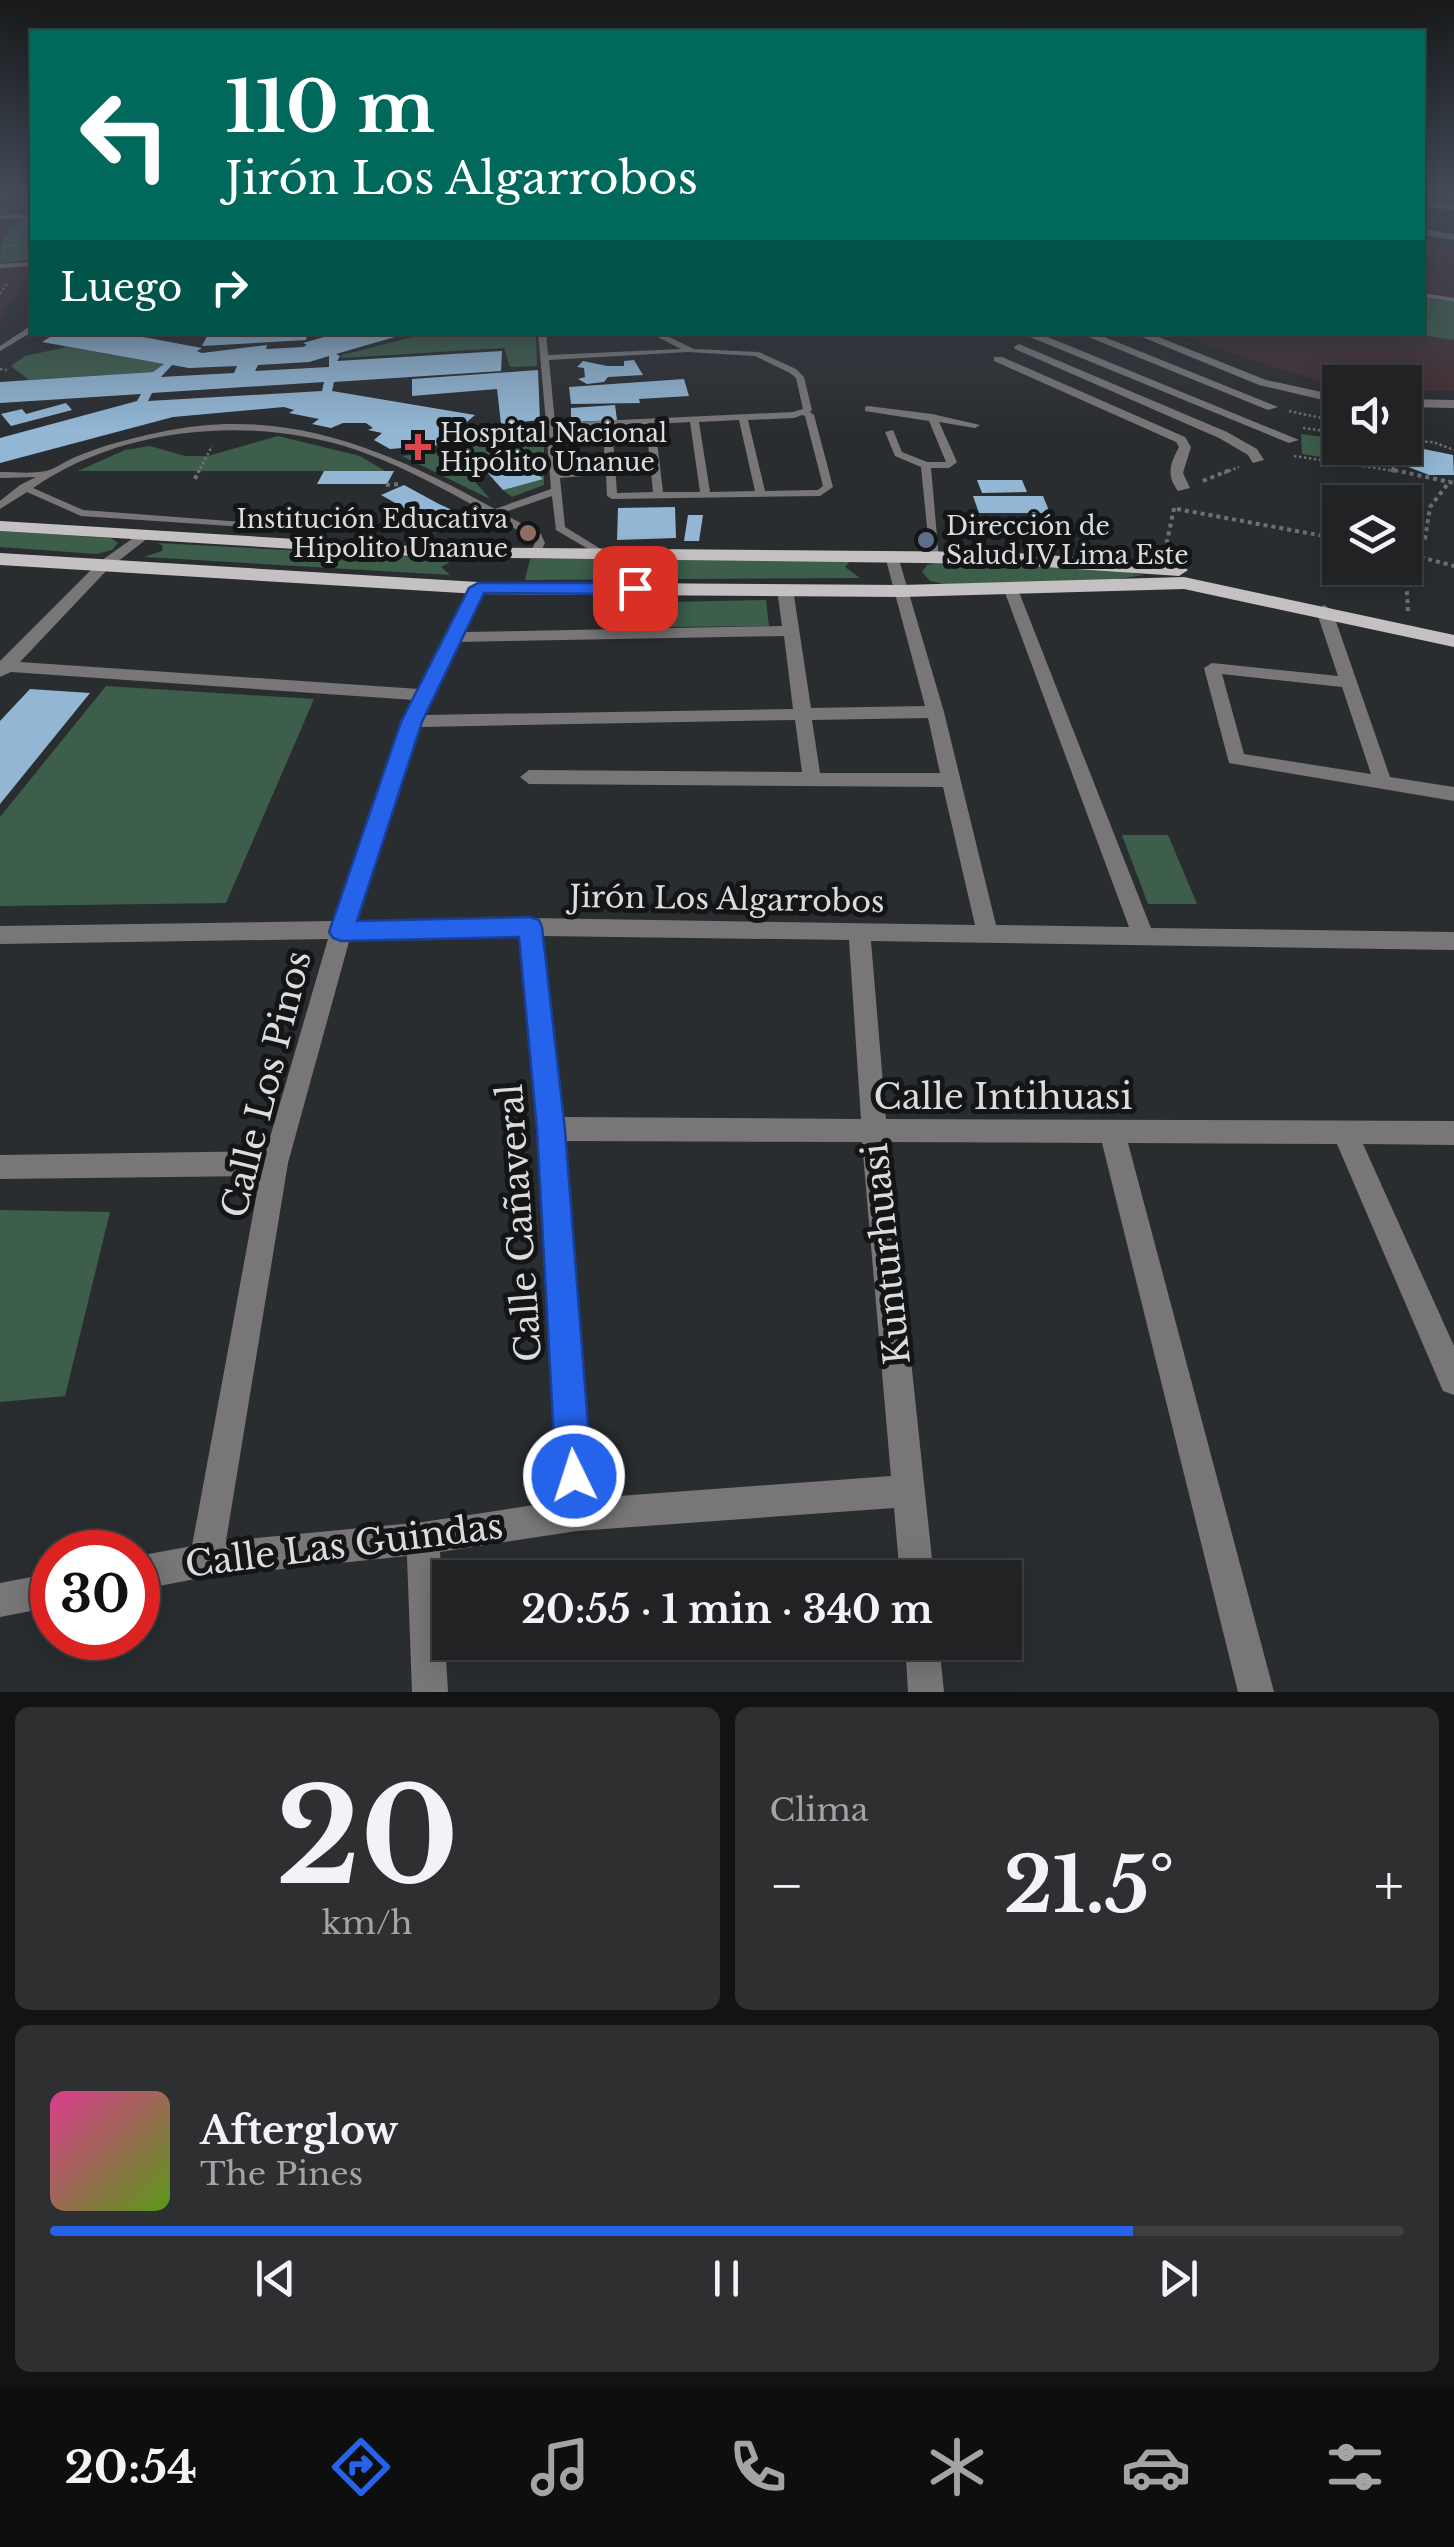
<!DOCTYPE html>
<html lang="es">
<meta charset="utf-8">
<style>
:root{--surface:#202224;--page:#2d2f31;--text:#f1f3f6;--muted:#a2a4a6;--line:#3d3f41;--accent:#2563eb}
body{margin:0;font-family:"Libre Baskerville",serif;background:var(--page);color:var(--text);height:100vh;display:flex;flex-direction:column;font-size:38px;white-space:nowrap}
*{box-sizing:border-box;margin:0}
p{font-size:32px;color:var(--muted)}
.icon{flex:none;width:55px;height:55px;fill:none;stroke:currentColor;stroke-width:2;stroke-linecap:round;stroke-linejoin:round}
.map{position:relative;height:1692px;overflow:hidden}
.sheet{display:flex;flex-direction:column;gap:15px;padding:15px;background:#121314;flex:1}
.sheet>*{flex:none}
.top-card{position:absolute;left:30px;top:30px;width:1395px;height:305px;border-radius:0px;box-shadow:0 5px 25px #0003,0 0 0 2px var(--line);background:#00695c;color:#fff;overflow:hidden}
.tools{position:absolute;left:1322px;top:365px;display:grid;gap:20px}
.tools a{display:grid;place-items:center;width:100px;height:100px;border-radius:0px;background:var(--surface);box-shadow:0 5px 25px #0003,0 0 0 2px var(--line);font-size:50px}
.speed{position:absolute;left:30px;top:1530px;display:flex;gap:20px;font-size:50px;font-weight:700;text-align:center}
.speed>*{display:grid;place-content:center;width:130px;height:130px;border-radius:50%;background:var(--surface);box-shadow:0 5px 25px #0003,0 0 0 2px var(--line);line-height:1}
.speed .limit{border:15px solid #d22;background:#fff;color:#111}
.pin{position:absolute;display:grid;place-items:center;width:85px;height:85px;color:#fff;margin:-42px;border-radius:20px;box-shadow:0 5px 15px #0006}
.me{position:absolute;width:110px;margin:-55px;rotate:356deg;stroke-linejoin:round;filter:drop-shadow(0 0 8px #0008)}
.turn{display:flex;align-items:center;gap:35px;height:210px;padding:0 30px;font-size:45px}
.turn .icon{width:130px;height:130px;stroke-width:2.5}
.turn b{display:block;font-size:70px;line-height:85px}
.then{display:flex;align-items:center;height:95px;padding:0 30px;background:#0003;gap:20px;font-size:38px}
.big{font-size:75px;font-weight:700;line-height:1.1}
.sheet .widget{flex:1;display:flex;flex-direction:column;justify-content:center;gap:15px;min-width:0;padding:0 35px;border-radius:15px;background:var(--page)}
.sheet .dial{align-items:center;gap:0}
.dial b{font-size:130px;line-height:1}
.song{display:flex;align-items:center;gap:30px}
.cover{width:120px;height:120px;border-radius:15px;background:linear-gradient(135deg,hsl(330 70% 55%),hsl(90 70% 35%))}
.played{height:10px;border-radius:5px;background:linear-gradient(90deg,var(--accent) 80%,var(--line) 80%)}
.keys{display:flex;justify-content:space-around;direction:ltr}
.heat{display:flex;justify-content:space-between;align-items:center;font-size:55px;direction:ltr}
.sheet .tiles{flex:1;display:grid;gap:15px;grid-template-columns:1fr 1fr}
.widget:last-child{grid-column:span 2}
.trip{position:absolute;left:432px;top:1560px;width:590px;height:100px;border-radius:0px;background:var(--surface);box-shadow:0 5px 25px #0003,0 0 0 2px var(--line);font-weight:700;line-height:100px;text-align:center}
.tab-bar{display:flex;height:160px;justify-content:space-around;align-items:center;background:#0d0e0e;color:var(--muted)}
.tab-bar .icon{width:70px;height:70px}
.tab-bar .active{color:var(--accent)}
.tab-bar b{font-size:45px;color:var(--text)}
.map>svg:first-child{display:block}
.education{fill:#422e32}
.green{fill:#3d5e4b}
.building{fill:#92b6d3;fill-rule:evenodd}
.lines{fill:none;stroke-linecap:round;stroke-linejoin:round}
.path-far1{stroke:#6e7073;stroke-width:2.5;stroke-dasharray:2.5 2.5;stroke-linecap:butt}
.path{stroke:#6e7073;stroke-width:4;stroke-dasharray:4 4;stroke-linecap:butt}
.lane{fill:#797677;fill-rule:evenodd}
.street{fill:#797677;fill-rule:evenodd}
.primary{fill:#c5c0c1;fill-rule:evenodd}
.route{fill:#2563eb;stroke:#184099;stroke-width:2.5}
.health-dot{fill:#e0444e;stroke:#141516;stroke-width:4}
.education-dot{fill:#8d6e63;stroke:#141516;stroke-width:4}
.service-dot{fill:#5c6f8a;stroke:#141516;stroke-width:4}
.labels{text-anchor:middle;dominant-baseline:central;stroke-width:10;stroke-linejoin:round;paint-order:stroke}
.far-poi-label{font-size:25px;fill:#dadcde;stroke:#141516;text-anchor:start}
.street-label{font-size:30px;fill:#dadcde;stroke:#141516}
.near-street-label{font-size:35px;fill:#dadcde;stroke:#141516}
</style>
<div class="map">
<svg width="1454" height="1692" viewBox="0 0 1454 1692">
<rect width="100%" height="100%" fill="#2a2d30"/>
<g class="education">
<path d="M11 193H32V274H28L0 319V200Z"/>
<path d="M1423 242 1454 246V391H1405V382L1326 383 1219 349 1179 333 1422 332Z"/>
</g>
<g class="green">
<path d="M26 219H32V260L0 263C0 240 6 230 26 219Z"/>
<path d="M1423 298 1454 302V340L1407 333 1422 332Z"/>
<path d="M529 333 536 337 537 366 510 367 504 348 341 358 342 355 428 333Z"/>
<path d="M67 347 164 364 153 372 29 380 11 366 25 356Z"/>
<path d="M480 430 544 442V485L512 497 503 490 513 451 476 460 461 444Z"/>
<path d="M1301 434 1340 439V448H1377L1380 466 1302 454Z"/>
<path d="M278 436 360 456 385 471H78L125 450 150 446 185 456H208Z"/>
<path d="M448 451 490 499 402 456Z"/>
<path d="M0 531 111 538 118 543 112 550 97 554 0 547Z"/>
<path d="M158 543 455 559 441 567 450 575 144 557 162 551 163 546Z"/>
<path d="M854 557 845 567 860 578 525 580 530 559Z"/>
<path d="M939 562 1101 568 1144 575 1109 580 944 584 930 581 922 572 927 565Z"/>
<path d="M766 600 769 626 667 627 668 602Z"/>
<path d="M106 686 314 699 226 903 0 906V817Z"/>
<path d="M1122 835H1168L1197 904H1148Z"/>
<path d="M0 1210 110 1212 65 1396 0 1402Z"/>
</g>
<g class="building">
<path d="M58 332H116L202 348 197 351 202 353 267 345 266 349 303 347 307 345 303 343 341 332H412L336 354 340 356 337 361 502 351 501 371 334 382 332 391 475 415 440 445 390 449 374 440 382 433 368 430 373 428 366 423H343L331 428 312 424 319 419 289 413 294 410 284 407 173 417 0 463V438L137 401 141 394 0 403V382L153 372 164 364 42 342ZM329 356V367L255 371 258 365 309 362ZM172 365 189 368 237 366 234 373 161 377ZM324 382 322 391 148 401 152 393Z"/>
<path d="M308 332 306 340 202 346 208 334Z"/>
<path d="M634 360 643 375 608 377 604 382 587 384 578 379 585 377 584 368 577 367 583 361 607 366H624V361Z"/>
<path d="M538 370 540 420 501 424 497 389 412 396V379Z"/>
<path d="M684 379 689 396 639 399 640 403 571 404 569 387Z"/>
<path d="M66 403 72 410 11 426 1 414 22 409 26 414Z"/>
<path d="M615 405 617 420 571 422V408Z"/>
<path d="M1409 446 1453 455 1454 475H1429L1398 463 1392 454Z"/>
<path d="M513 450 543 479 503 490 476 460Z"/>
<path d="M324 471H394L387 484H317Z"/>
<path d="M977 480H1022L1027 492 982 493Z"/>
<path d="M404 485 439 504 467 517 434 533 409 518 417 515 381 495Z"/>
<path d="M973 496H1043L1050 513H979Z"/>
<path d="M675 507 676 538 617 540 618 508Z"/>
<path d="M688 515H703L699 541H684Z"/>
<path d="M30 689 90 693 0 804V721Z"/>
</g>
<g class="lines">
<g class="path-far1">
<path d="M4 246 32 244"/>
<path d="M0 294 8 282"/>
<path d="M0 369 7 370"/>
<path d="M1289 411 1340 422"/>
<path d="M1303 428 1340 433"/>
<path d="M1405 441 1433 442 1454 450"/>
<path d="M1385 448 1381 457 1399 473"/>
<path d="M1294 456 1395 471"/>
<path d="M198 473 212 446"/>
<path d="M464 473 474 470"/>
<path d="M1224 473 1239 467"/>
</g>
<g class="path">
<path d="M1391 470 1395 471"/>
<path d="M1394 470 1454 483"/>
<path d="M457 475 473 470"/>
<path d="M195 479 199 470"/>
<path d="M1203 481 1230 470"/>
<path d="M386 485 402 484"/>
<path d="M1177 509 1340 539"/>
<path d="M1165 551 1175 504"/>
<path d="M1405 553 1454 566"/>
<path d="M1408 611 1406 576 1415 543 1425 539 1430 507 1450 481"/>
</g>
<g class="lane">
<rect x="0" y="215" width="32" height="4"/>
<path d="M32 262V266L0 268V264Z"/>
<path d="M1422 293 1454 298V302L1422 297Z"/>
<path d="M29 327H32V332L0 351V346Z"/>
<path d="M538 332H546L548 355 681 349 648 332H659L694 349 759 352 796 369 804 377 812 410 810 412 814 415 833 487 820 496 612 499 607 496 606 474 560 478 565 527 609 554 600 556 556 530 552 496 502 513 541 534 545 543 539 555 535 556 530 553 535 543 532 538C479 509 427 477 370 455 267 414 126 423 33 488L83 510 269 524 273 525V529L81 516 27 492 0 509V501L20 485 36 477 0 478V472C15 472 31 474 46 471 55 469 64 462 73 458 101 446 131 438 161 432 286 405 388 450 495 509L551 489 547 440 496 429 501 426 547 434ZM688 352 755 356 790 373 796 378 803 409 793 412 555 423 549 360ZM802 415 805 416 823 486 818 490 765 491 748 420 794 418ZM739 420 755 491 710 492 699 422ZM690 422 700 492H663L655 424ZM646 424 653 492 617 493 612 426ZM603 426 605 468 560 472 555 429Z"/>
<path d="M868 406 932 414 980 425 975 428 939 422 957 462 949 468H931L939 559 930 557 921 467 895 456 885 432 893 430 902 452 927 462H946L929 421 865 411V407Z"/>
</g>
<g class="street">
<path d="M0 193H10L0 198Z"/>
<path d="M1422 201 1454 206V210L1422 206Z"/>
<path d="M1422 229 1454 234V240L1422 235Z"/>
<path d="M1076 332H1092L1278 407 1268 410Z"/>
<path d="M1130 332H1146L1266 380 1340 396V404L1259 385Z"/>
<path d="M1030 333H1038L1299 440 1289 443 1030 337Z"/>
<path d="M1019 344 1227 432 1257 449 1264 460 1253 463 1248 455 1219 438 1015 349 1014 347Z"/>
<path d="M994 357H1002L1185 437 1191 447 1183 473 1190 488 1178 491C1166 475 1170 464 1179 447L1176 442 994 361Z"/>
<path d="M1405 399 1454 400V408L1405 407Z"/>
<path d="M143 531 148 532V538L108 569 20 662 419 689 473 585 478 583 486 588 464 632 782 626 777 589 785 584 793 589 811 708 925 706 885 556 897 553 944 712 996 925 1129 927 1004 590 1012 585 1017 587 1151 928 1454 932V950L871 941 886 1119 1454 1121V1145L1363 1144 1454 1346V1395L1443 1391 1337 1144 1128 1143 1274 1692H1238L1102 1143 888 1142 934 1578H900L894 1508 577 1531 440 1552 448 1692H412L407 1556 206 1577 138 1590V1556L192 1546 260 1176 0 1179V1155L266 1151 328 939 0 944V926L334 921 403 721 414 700 11 672 0 677V661L98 563ZM784 636 793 709 424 715 459 642ZM928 718 940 773H820L812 720ZM795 720 802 772 529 770 520 777 529 784 943 787 975 925 530 918 355 921 419 727ZM520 936 538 1129 560 1501 423 1522 226 1541 288 1163 350 938ZM542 936 849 940 861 1119 562 1117ZM565 1141 862 1142 891 1476 592 1498Z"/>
<path d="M1324 605 1332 610 1390 777 1454 787V801L1229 763 1204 668 1212 663 1338 676 1316 610ZM1222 674 1342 687 1371 774 1244 754Z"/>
<path d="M52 1573V1607L0 1617V1583Z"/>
<path d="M905 1642H939L944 1692H908Z"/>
</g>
<g class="primary">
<path d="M0 521 427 547 1001 552 1179 564 1188 570 1179 576 1001 564 427 557 0 531Z"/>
<path d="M0 553 478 582 901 585 1184 577 1454 635V647L1184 589 901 597 478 594 0 565Z"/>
</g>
</g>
<linearGradient id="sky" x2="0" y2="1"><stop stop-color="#17191a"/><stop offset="0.45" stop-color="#444c59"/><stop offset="1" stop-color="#444c59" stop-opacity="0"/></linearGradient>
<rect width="1454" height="430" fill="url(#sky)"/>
<path class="route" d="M478 583H635L644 588 635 594 484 593 422 722 357 921 530 917 539 920 542 927 565 1130 592 1476 587 1489 574 1494 562 1489 556 1476 537 1130 519 937 341 941 333 938 329 932 401 722 469 588Z"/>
<path class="health-dot" d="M413 432h10v10h10v10h-10v10h-10v-10h-10v-10h10z"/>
<circle class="education-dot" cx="528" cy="533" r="10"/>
<circle class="service-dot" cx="926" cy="540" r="10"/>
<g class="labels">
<g class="far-poi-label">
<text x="440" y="433">Hospital Nacional<tspan x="440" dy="29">Hipólito Unanue</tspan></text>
<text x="508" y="519" text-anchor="end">Institución Educativa<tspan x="508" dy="29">Hipolito Unanue</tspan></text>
<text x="946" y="526">Dirección de<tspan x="946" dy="29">Salud IV Lima Este</tspan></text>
</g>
<g class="street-label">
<text transform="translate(727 899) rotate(1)">Jirón Los Algarrobos</text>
</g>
<g class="near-street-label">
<text transform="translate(266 1084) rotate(-76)">Calle Los Pinos</text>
<text x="1003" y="1096">Calle Intihuasi</text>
<text transform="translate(519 1223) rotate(-94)">Calle Cañaveral</text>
<text transform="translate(886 1254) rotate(-96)">Kunturhuasi</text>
<text transform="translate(344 1545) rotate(-7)">Calle Las Guindas</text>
</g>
</g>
</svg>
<div class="tools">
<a><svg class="icon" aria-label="sound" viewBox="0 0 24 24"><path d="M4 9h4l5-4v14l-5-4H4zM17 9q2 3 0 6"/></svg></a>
<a><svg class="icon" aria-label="layers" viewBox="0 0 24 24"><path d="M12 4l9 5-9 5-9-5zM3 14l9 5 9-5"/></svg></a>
</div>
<div class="speed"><div class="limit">30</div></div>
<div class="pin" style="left:635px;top:588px;background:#d93025"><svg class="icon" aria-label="arrive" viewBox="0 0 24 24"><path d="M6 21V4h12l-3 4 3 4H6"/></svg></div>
<svg class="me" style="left:574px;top:1476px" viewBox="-20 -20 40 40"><circle r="17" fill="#2563eb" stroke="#fff" stroke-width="3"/><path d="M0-11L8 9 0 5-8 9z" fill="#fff"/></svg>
<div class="trip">20:55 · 1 min · 340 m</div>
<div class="top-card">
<div class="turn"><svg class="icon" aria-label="left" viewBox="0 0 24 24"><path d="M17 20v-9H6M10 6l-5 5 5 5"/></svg><div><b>110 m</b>Jirón Los Algarrobos</div></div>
<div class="then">Luego<svg class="icon" aria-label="right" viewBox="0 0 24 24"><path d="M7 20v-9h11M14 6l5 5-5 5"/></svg></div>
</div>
</div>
<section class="sheet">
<div class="tiles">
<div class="widget dial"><b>20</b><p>km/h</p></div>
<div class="widget"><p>Clima</p>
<div class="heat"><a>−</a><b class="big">21.5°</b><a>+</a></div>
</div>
<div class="widget">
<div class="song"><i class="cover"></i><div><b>Afterglow</b><p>The Pines</p></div></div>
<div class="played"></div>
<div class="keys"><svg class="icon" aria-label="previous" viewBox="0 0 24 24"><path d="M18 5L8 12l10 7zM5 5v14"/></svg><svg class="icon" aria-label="pause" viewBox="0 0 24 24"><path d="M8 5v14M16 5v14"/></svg><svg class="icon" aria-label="next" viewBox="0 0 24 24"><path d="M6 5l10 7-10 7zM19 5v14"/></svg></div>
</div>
</div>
</section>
<nav class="tab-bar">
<b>20:54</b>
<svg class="icon active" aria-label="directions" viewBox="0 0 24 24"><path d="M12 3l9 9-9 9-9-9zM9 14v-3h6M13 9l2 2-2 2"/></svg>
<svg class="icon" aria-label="music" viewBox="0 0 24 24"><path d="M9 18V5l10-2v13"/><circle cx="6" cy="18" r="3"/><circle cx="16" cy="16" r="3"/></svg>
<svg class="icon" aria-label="phone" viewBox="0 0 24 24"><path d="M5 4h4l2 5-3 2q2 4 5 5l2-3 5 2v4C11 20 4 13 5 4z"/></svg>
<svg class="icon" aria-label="climate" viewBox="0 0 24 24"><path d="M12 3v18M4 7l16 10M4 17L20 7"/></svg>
<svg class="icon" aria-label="car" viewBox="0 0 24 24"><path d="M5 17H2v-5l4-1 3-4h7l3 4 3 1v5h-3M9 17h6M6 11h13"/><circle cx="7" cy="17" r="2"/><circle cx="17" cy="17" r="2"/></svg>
<svg class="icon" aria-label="filters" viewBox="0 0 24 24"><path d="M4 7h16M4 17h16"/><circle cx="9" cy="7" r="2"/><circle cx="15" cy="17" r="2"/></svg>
</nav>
